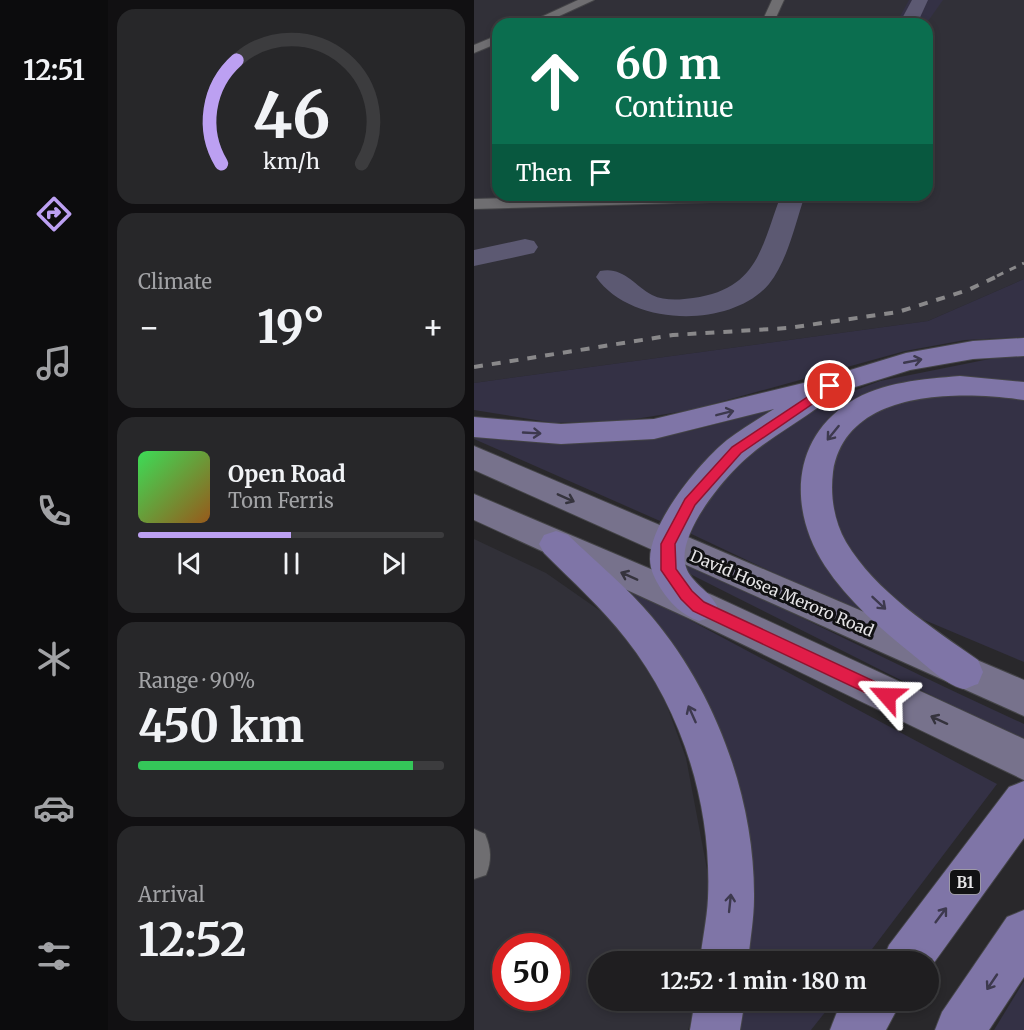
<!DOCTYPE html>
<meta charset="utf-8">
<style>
:root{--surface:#1f1e20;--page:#272729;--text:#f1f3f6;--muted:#a1a2a5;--line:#3c3c3e;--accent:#bca0f2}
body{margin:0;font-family:Merriweather,serif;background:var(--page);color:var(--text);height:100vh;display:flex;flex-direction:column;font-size:22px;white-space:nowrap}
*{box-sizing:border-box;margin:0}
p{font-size:20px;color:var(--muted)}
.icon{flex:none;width:33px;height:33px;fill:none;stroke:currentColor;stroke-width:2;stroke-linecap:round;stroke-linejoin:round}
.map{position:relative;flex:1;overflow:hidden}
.drawer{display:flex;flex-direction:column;gap:9px;padding:9px;background:#111012;width:366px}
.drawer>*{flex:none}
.hud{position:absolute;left:18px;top:18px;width:441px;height:183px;border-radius:18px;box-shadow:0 3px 9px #0003,0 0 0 2px var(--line);background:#0b6e4f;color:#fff;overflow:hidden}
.speed{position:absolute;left:18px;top:933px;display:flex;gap:12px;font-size:30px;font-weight:700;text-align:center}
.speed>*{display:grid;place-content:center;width:78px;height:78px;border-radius:50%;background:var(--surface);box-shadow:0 3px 9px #0003,0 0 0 2px var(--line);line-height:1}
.speed .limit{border:9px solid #d22;background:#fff;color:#111}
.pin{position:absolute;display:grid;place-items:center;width:51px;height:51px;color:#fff;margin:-26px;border:3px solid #fff;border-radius:50%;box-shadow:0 2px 6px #0007}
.me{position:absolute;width:66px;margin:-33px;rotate:295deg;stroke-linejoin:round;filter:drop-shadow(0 0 4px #0008)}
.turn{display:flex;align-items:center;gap:21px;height:126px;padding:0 24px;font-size:27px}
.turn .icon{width:78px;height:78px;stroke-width:2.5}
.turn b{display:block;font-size:42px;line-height:51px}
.then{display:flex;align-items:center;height:57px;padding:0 24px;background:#0003;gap:12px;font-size:22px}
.big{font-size:45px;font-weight:700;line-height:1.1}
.drawer .tile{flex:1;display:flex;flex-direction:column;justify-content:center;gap:9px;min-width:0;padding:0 21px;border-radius:18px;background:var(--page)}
.drawer .dial{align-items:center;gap:0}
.dial svg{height:156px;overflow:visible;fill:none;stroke:var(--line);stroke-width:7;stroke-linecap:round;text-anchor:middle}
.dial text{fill:var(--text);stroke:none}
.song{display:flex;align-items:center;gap:18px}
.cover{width:72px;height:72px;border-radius:9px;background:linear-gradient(135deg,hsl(130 70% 55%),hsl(30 70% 35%))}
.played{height:6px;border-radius:3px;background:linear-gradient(90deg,var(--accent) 50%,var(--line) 50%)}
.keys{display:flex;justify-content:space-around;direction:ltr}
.heat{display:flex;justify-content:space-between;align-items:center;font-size:33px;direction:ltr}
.charge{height:9px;border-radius:4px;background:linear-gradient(90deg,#34c759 90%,var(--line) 0)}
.trip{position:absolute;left:114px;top:951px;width:351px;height:60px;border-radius:30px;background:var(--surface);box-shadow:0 3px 9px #0003,0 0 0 2px var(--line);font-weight:700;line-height:60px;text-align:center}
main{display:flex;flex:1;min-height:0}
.menu{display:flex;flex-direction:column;width:108px;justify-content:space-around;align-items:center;background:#0c0c0d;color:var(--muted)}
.menu .icon{width:42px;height:42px}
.menu .selected{color:var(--accent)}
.menu b{font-size:27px;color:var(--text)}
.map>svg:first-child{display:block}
.built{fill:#313038;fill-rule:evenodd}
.green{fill:#343145}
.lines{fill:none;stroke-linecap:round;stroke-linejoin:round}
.river{fill:#5c5972;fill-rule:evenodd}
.minor-casing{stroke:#444447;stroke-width:2}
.secondary-casing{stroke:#444447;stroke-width:2}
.primary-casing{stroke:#444447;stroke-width:2}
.minor{fill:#6f6e71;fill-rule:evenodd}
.secondary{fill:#77728c;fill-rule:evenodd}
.primary{fill:#7f75a7;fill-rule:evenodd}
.rail-far1{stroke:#89888a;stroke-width:3;stroke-dasharray:7 7;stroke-linecap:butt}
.rail{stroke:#89888a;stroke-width:4;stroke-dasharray:9 9;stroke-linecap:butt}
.oneway{stroke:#3d394e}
.oneway2{stroke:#35333d}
.route{fill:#e11d48;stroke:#92132f;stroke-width:1.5}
.labels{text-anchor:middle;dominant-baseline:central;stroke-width:6;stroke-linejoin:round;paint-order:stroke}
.shield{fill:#111113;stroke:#a6a5a7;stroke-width:1.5}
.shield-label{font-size:15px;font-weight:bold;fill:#e6e5e7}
.street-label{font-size:16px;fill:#e6e5e7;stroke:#111113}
</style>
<main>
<nav class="menu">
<b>12:51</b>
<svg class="icon selected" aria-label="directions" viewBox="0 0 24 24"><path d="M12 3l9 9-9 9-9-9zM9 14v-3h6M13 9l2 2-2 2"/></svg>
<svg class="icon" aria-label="music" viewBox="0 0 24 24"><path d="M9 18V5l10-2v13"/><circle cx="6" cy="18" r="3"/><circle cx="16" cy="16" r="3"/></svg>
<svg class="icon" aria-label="phone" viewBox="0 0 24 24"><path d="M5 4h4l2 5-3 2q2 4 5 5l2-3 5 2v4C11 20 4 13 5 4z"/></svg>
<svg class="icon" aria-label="climate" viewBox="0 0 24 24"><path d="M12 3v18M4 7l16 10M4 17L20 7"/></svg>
<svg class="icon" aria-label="car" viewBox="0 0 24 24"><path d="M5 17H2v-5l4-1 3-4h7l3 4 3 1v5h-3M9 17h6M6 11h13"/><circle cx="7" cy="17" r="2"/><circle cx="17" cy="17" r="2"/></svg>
<svg class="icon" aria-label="filters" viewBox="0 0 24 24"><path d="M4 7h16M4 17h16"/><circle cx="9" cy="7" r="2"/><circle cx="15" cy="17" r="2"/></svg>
</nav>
<section class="drawer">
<div class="tile dial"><svg viewBox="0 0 100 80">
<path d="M14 69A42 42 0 1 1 86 69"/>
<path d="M14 69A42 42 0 0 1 22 16" stroke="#bca0f2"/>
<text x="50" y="56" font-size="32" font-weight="700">46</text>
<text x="50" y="72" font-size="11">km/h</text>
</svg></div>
<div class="tile"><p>Climate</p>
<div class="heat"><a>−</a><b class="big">19°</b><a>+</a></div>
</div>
<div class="tile">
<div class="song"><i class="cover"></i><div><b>Open Road</b><p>Tom Ferris</p></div></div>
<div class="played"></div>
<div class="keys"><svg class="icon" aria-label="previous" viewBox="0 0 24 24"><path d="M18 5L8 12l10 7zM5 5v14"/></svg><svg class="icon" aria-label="pause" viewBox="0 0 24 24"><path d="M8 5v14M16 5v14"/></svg><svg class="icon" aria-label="next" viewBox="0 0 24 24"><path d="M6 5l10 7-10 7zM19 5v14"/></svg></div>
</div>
<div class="tile"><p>Range · 90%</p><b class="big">450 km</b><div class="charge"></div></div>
<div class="tile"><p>Arrival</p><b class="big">12:52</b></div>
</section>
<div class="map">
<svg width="550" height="1030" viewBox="0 0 550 1030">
<rect width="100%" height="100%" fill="#29282b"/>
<g class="built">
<path d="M0 0H550V279L454 321 0 383ZM24 24H453V195H24Z"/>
<path d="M0 539 72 573 135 617 182 676 212 758 236 885 228 961 124 962V1000L223 1001 214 1030H0ZM32 946H82V998H32Z"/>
</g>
<g class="green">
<path d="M435 0H469L452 24H422Z"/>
<path d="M550 279V337L491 340 431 351 217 410 155 420 80 423 0 410V383L454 321Z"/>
<path d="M550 352V386L449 382 332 459C318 543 358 567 410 625L209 530 264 461 335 408 406 381Z"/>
<path d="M461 394 550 398V662L436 614 380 563 348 486 360 441 400 409Z"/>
<path d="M314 404 205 497 186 521 0 439V437C73 446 143 445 216 431 249 424 281 413 314 404Z"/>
<path d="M201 559C319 611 433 671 550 724V742L218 575 209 570Z"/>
<path d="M150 585 523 784 389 961H264L266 869 148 591Z"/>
<path d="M550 981V1030H520Z"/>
<path d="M258 1001H360L337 1030H252Z"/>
</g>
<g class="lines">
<g class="river">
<path d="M438 0H454L443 24H425Z"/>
<path d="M307 195H331C321 224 314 260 295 284 257 329 157 327 122 277L126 271C149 266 160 285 178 295 190 301 206 300 219 298 284 289 287 248 307 195Z"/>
<path d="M51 239 60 241 64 247 60 253 0 266V250Z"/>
</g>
<defs>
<g id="minor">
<path d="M104 0H120L68 24H52Z"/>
<path d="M298 0H310L299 24H287Z"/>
<path d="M24 35V43L0 53V45Z"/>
<path d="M140 195 245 197 237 202 0 209V199Z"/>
<path d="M0 829 11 834C17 848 18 860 12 875L0 879Z"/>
</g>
<g id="secondary">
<path d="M0 446 550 680V716L0 470Z"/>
<path d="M0 494 238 595 550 739V780L212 617 0 520Z"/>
</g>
<g id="primary">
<path d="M550 338V356L499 359 436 370 349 397 346 406C323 423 297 437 275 456 252 475 201 535 212 567 217 583 236 591 243 606L238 617 225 621C208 615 197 604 187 589 181 579 176 570 176 559 176 522 226 462 253 440 268 429 284 419 300 409L180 439 87 444 0 437V417L87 424 180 419 350 378 432 353 499 341Z"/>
<path d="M486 376 550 382V400C486 391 372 388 359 472 356 496 360 521 372 542 402 592 457 627 504 660L509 672 504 684C500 685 494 688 491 689 477 689 449 663 438 654 406 628 374 601 351 566 315 511 316 440 376 402 407 382 450 379 486 376Z"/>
<path d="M82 531 94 535C122 562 153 587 178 617 242 693 281 799 280 898 280 919 276 940 274 962H226C228 940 233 920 234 898 238 807 209 711 152 639 128 608 98 581 70 553L65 544 70 535Z"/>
<path d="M550 781V838L454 971V962H408L415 945 535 787Z"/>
<path d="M550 910V977L515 1030H461L468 1012 533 917Z"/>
<path d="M221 1000H271L266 1030H216Z"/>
<path d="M372 1000H428L412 1030H356L363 1012Z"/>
</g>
</defs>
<use href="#minor" class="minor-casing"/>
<use href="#secondary" class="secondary-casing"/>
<use href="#primary" class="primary-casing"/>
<use href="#minor" class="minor"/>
<use href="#secondary" class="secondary"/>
<use href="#primary" class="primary"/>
<path class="rail-far1" d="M523 276 550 263"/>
<path class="rail" d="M0 367 199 335 314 328 424 312 494 290 526 275"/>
</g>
<defs><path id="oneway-shaft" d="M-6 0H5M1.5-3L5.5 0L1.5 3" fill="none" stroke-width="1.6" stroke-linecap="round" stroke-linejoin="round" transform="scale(1.5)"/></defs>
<g class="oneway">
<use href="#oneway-shaft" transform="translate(439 361) rotate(-11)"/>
<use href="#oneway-shaft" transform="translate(251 413) rotate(-14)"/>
<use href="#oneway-shaft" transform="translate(58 433) rotate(3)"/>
<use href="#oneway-shaft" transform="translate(359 433) rotate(129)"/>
<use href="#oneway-shaft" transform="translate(405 603) rotate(43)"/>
<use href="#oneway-shaft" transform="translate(218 714) rotate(-114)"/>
<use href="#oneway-shaft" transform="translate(256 903) rotate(-84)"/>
<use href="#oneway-shaft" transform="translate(467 915) rotate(-53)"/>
<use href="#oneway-shaft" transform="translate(518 982) rotate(124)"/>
</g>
<g class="oneway2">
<use href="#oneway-shaft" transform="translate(92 498) rotate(24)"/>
<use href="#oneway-shaft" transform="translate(155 576) rotate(-156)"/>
<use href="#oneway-shaft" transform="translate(465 720) rotate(-155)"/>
</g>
<path class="route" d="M356 382 360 383V389L267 453 221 505 201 544 202 569 218 591 230 602 419 690 421 696 419 701 413 703 219 611 207 599 187 570V544L211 499 258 447Z"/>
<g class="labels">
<rect class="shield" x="476" y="870" width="30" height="24" rx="4.5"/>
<g class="shield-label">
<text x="491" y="882">B1</text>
</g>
<g class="street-label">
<text transform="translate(308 593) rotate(23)">David Hosea Meroro Road</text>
</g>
</g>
</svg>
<div class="speed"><div class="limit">50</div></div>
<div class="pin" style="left:356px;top:386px;background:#d93025"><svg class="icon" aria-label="arrive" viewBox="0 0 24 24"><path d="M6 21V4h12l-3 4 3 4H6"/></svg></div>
<svg class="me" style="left:413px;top:696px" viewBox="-20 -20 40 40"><path d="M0-17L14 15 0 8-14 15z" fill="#e11d48" stroke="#fff" stroke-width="4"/></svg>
<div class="trip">12:52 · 1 min · 180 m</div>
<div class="hud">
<div class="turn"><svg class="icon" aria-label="ahead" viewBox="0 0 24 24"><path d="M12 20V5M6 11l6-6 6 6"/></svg><div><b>60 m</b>Continue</div></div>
<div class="then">Then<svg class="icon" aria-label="arrive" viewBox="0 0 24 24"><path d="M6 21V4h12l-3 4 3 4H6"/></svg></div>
</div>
</div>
</main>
